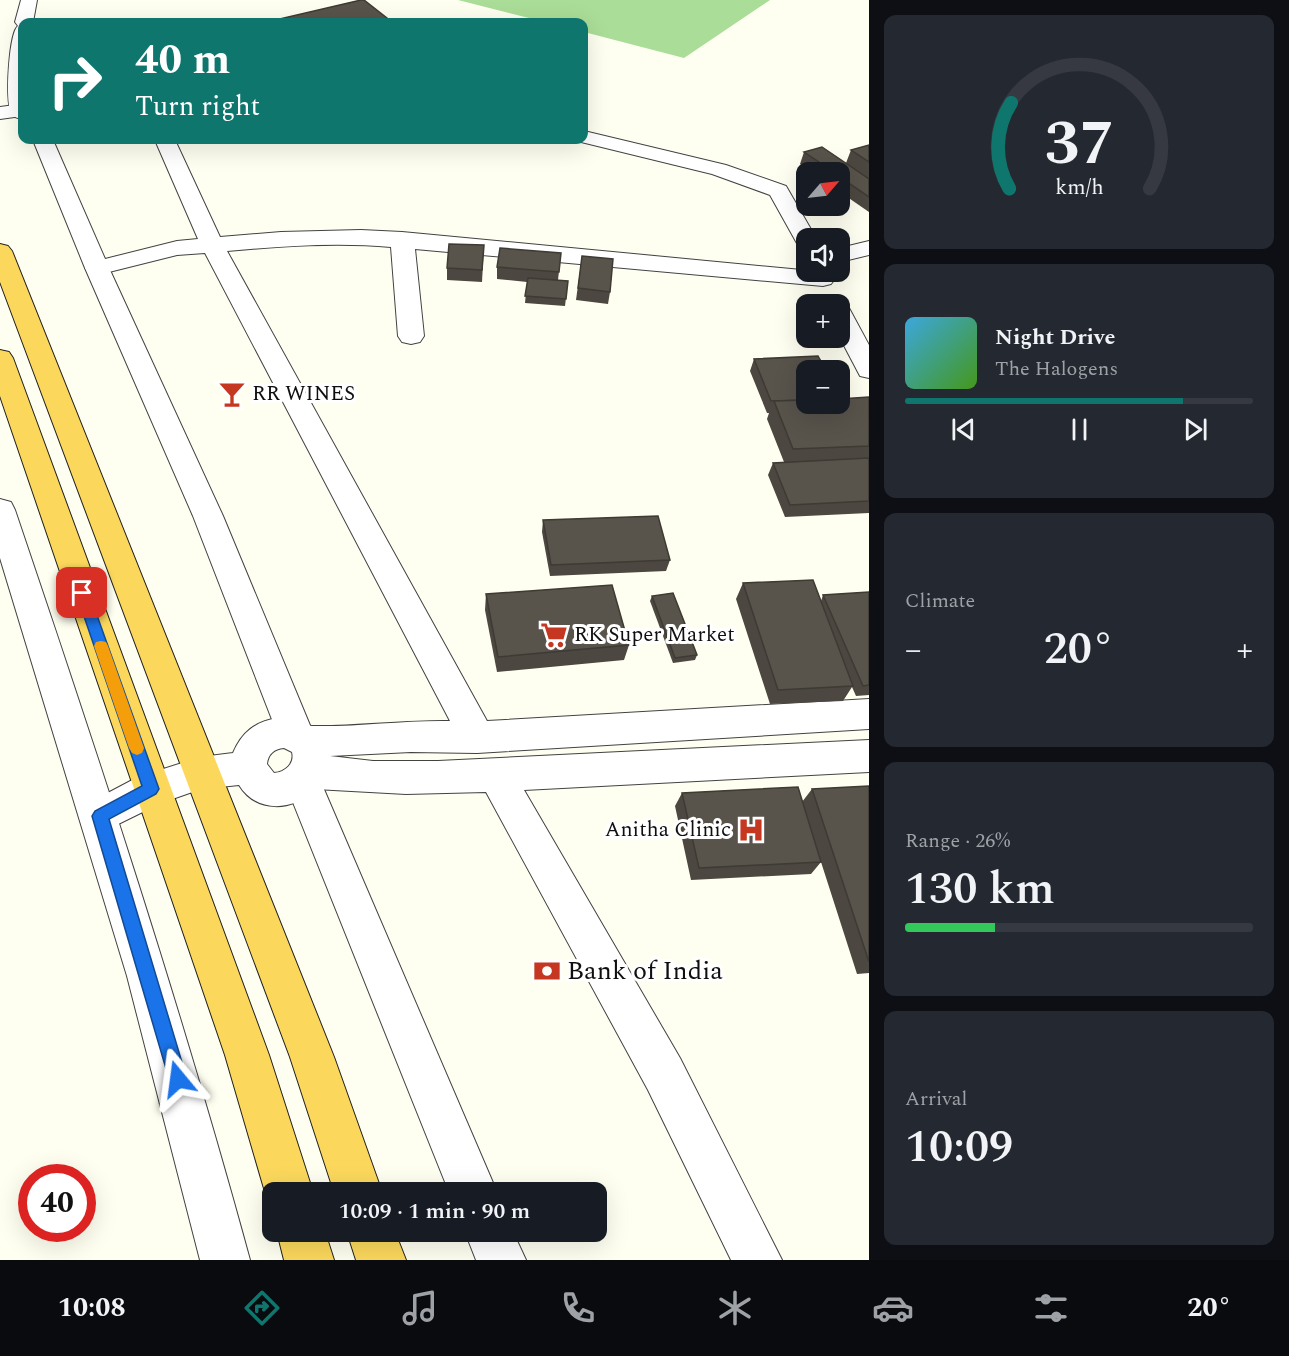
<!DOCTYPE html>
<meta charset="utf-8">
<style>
:root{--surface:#171b24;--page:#242831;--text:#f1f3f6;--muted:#9ea1a6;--line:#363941;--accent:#0f766e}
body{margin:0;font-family:Spectral,serif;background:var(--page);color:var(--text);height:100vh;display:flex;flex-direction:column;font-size:22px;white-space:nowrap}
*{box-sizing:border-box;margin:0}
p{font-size:20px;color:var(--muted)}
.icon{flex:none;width:33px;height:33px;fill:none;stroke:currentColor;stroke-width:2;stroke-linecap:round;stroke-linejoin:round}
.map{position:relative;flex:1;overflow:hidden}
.side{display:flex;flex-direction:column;gap:15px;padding:15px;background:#0d0f14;width:420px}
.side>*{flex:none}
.banner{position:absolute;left:18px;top:18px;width:570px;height:126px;border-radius:12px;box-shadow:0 6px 24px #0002;background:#0f766e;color:#fff;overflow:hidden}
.needle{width:39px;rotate:62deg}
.buttons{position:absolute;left:796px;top:162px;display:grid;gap:12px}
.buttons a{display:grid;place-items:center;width:54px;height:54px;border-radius:12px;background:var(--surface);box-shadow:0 6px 24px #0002;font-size:30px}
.speed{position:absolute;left:18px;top:1164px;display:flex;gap:12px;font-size:30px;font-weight:700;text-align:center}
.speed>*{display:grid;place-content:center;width:78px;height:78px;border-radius:50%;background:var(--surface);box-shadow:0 6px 24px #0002;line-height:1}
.speed .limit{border:9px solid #d22;background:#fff;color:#111}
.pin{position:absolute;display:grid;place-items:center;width:51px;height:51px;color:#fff;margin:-26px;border-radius:12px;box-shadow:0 3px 9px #0006}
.me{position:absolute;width:66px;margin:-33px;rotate:344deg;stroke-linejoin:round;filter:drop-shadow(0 0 4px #0008)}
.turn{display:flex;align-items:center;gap:21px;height:126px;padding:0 18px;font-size:27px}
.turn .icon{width:78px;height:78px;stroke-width:2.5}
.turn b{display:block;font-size:42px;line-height:51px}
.big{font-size:45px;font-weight:600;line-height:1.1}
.side .widget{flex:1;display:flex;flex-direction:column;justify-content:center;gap:9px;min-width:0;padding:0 21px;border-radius:12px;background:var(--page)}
.side .dial{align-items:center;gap:0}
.dial svg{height:156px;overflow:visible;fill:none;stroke:var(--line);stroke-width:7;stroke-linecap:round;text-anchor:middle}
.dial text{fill:var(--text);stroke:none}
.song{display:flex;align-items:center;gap:18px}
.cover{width:72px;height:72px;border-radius:9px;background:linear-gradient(135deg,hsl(200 70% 55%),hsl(100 70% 35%))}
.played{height:6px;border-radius:3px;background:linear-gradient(90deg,var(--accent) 80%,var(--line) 80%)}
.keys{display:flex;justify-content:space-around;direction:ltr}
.heat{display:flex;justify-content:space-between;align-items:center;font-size:33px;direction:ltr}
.charge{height:9px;border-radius:4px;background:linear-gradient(90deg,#34c759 26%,var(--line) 0)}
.trip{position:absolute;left:262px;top:1182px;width:345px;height:60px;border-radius:12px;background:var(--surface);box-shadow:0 6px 24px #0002;font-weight:600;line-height:60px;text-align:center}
.tabs{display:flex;height:96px;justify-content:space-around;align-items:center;background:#090b0e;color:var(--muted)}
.tabs .icon{width:42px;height:42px}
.tabs .active{color:var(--accent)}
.tabs b{font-size:27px;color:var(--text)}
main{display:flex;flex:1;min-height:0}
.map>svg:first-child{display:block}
.forest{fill:#aadd97}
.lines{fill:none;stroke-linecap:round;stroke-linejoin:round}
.minor-casing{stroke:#424242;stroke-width:2}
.tertiary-casing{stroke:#424242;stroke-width:2}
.trunk-casing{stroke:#202020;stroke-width:2}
.minor{fill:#fff;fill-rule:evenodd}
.tertiary{fill:#fff;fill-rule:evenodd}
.trunk{fill:#fbd85c;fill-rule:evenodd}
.wall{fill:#4c4740}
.building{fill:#58534b;stroke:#3e3a34;stroke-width:1.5}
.route{fill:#1a73e8;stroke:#114b97;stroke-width:1.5}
.slow{fill:#f59e0b}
.labels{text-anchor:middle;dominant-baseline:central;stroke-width:6;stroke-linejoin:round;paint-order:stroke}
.poi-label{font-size:21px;fill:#0f0f0f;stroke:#fff;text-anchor:start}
.near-poi-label{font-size:26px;fill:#0f0f0f;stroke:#fff;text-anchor:start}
</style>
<main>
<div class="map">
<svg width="869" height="1260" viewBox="0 0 869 1260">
<rect width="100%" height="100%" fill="#fffff1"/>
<path class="forest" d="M458 0H770L684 58 584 32V22H545Z"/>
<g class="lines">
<defs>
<g id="minor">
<path d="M22 104V116L0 119V107Z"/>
<path d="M584 131 726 165 786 186 816 238H807V249L799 247 770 195 712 174 577 141 576 140H584Z"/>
<path d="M155 140H175L220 237 281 232 361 230 402 232 823 272 831 274 835 279 831 284 823 286 415 249 424 336 420 342 411 344 402 342 398 336 391 247C337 242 282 246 227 251L487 721 869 699V729L477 753 411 752 330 756 373 761H438L869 740V772L524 790 680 1058 782 1260H731L648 1090 486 792 406 794 315 789C293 812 256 813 239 785L201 789 161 803 100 833 87 828 81 816 87 804 138 777 201 757 233 753C242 732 255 722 277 718 291 715 300 725 312 726 358 727 404 720 450 721L205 253 177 255 97 275 89 273 85 268 89 263 177 241 198 239ZM284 748 292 752C295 764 285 772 274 773L267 764C268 754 274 749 284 748Z"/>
<path d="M869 241V255L840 262V248Z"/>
<path d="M840 305 849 308 869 345V378L860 376 840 338Z"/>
</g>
<g id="tertiary">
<path d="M21 0H37L33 22H22V119C17 118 13 117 11 112 5 101 9 32 18 26L15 22Z"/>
<path d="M33 140H53L109 268 223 516 314 735 309 746 296 751 283 746 278 735 193 516 85 268Z"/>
<path d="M0 499 11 502 15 510C99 758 181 1007 250 1260H200L127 976 0 558Z"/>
<path d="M302 763 315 768 320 780 497 1192H449L284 780 289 768Z"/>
<path d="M465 1232H513L526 1260H476Z"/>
</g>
<g id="trunk">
<path d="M0 244 8 246 12 251 334 1057 382 1192H334L290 1057 0 282Z"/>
<path d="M0 350 9 352 13 358 269 1055 313 1192H273V1209L265 1192 225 1055 0 396Z"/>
<path d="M277 1232H325L334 1260H284Z"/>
<path d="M347 1232H395L406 1260H356Z"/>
</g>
</defs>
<use href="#minor" class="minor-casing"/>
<use href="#tertiary" class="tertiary-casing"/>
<use href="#trunk" class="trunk-casing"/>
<use href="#minor" class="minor"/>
<use href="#tertiary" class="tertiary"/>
<use href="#trunk" class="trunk"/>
</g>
<g class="wall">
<path d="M869 145V212L840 192V172H812L800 164 804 152 846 163 851 150Z"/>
<path d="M484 245 482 282 447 280V268Z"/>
<path d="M561 253 558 280 568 281 565 306 525 303 527 282 497 279V267Z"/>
<path d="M582 256 610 292 608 304 576 300Z"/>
<path d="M754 359 807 404 869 397V513L785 517 768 475 773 463 784 462 767 419 769 413H767L750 371Z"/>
<path d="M543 520 670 560 666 571 550 576 542 532Z"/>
<path d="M743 583 821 601 823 595 869 592V695L856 696 852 687 843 701 770 704 736 599Z"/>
<path d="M486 594 629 645 624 660 497 672 485 610Z"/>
<path d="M652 596 697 655 695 660 673 663 650 601Z"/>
<path d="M869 786V973L857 974 821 862 811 874 691 880 675 806 682 793 802 802 812 789Z"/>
</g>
<g class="building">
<path d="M361 0H364L392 22H278L275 20Z"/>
<path d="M869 145V162L851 150Z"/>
<path d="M822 147 869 179V197L840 177V172H834L804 152Z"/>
<path d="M449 244 484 245 482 270 447 268Z"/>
<path d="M500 248 561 253 559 272 497 267Z"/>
<path d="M582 256 613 259 610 292 578 288Z"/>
<path d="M528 278 568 281 566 299 525 296Z"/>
<path d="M818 356 826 370H807V400L771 401 754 359Z"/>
<path d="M869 397V446L793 449 774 401 807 400V404H840V399Z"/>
<path d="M869 458V501L790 505 773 463Z"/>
<path d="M658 516 670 560 551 565 543 520Z"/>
<path d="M813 580 853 686 778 690 743 583Z"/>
<path d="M612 585 629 645 498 657 486 594Z"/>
<path d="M869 592V685L863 686 823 595Z"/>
<path d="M673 593 697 655 675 658 652 596Z"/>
<path d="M869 786V962L812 789Z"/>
<path d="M798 787 821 862 699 868 682 793Z"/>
</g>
<path class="route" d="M82 588 89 593 159 789 156 794 109 819 187 1079 185 1086 178 1088 172 1086 169 1079 92 816 95 811 142 786 76 593Z"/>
<path class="slow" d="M101 641 106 642 108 646 144 748 142 753 137 755 132 753 129 748 94 646 96 642Z"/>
<defs>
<symbol id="bar-bare" viewBox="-9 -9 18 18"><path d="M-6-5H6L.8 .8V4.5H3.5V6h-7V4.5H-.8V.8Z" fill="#c53721" stroke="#fff" stroke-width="2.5" paint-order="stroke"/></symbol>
<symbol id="supermarket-bare" viewBox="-9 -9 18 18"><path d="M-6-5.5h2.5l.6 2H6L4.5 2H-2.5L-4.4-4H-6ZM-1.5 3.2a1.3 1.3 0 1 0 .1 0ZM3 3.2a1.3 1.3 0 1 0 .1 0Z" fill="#c53721" stroke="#fff" stroke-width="2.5" paint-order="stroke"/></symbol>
<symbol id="hospital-bare" viewBox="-9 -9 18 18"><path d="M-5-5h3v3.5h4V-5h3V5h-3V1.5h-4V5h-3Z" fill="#c53721" stroke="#fff" stroke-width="2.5" paint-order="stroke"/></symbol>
<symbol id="bank-bare" viewBox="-9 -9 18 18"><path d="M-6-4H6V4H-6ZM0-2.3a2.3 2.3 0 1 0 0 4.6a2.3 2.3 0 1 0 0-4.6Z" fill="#c53721" stroke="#fff" stroke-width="2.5" paint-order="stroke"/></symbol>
</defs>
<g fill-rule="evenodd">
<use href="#bar-bare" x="213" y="375" width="38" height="38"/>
<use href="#supermarket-bare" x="535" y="616" width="38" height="38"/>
<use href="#hospital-bare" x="732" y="811" width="38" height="38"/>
<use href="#bank-bare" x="528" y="952" width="38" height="38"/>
</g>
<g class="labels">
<g class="poi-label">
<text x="252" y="394">RR WINES</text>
<text x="574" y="635">RK Super Market</text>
<text x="731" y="830" text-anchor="end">Anitha Clinic</text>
</g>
<g class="near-poi-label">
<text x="567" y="971">Bank of India</text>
</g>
</g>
</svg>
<div class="buttons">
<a><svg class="needle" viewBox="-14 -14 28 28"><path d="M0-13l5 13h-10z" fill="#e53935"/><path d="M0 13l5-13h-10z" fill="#9ea1a6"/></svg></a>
<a><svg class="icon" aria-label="sound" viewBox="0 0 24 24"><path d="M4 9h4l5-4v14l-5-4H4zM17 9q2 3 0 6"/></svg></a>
<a>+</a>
<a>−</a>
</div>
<div class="speed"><div class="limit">40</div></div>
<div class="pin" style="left:82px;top:593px;background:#d93025"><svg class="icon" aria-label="arrive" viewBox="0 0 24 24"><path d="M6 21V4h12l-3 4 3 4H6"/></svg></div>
<svg class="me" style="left:178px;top:1079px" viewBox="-20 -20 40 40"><path d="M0-17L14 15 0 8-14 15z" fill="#1a73e8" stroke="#fff" stroke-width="4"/></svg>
<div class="trip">10:09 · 1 min · 90 m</div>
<div class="banner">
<div class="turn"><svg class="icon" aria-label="right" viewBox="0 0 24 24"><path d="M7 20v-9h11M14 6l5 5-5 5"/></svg><div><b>40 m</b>Turn right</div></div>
</div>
</div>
<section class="side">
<div class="widget dial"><svg viewBox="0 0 100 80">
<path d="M14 69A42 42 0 1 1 86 69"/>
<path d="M14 69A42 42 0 0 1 15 25" stroke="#0f766e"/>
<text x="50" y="56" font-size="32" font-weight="700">37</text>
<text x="50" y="72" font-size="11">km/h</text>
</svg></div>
<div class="widget">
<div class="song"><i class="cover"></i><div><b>Night Drive</b><p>The Halogens</p></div></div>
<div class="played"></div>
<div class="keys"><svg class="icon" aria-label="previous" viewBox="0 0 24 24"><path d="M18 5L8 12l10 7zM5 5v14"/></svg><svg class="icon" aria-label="pause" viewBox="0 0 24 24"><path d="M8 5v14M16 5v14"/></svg><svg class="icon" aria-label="next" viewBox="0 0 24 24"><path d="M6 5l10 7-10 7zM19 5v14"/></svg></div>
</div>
<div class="widget"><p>Climate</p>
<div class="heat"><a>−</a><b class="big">20°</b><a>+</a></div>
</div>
<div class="widget"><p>Range · 26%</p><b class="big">130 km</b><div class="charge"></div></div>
<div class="widget"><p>Arrival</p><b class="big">10:09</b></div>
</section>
</main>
<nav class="tabs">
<b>10:08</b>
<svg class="icon active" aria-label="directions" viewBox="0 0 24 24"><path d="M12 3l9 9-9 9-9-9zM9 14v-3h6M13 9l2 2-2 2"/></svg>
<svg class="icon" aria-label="music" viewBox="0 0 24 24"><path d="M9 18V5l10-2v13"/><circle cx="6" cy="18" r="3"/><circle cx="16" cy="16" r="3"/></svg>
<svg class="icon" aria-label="phone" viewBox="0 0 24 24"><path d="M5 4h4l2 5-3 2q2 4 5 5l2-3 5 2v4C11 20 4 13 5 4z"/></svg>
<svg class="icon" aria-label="climate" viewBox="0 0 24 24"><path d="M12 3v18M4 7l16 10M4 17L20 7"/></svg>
<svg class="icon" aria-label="car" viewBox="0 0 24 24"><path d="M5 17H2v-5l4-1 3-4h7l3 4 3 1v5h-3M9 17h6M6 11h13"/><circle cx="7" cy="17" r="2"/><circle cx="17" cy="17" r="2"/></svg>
<svg class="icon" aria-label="filters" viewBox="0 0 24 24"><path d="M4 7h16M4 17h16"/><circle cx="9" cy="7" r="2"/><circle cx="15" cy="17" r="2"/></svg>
<b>20°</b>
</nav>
